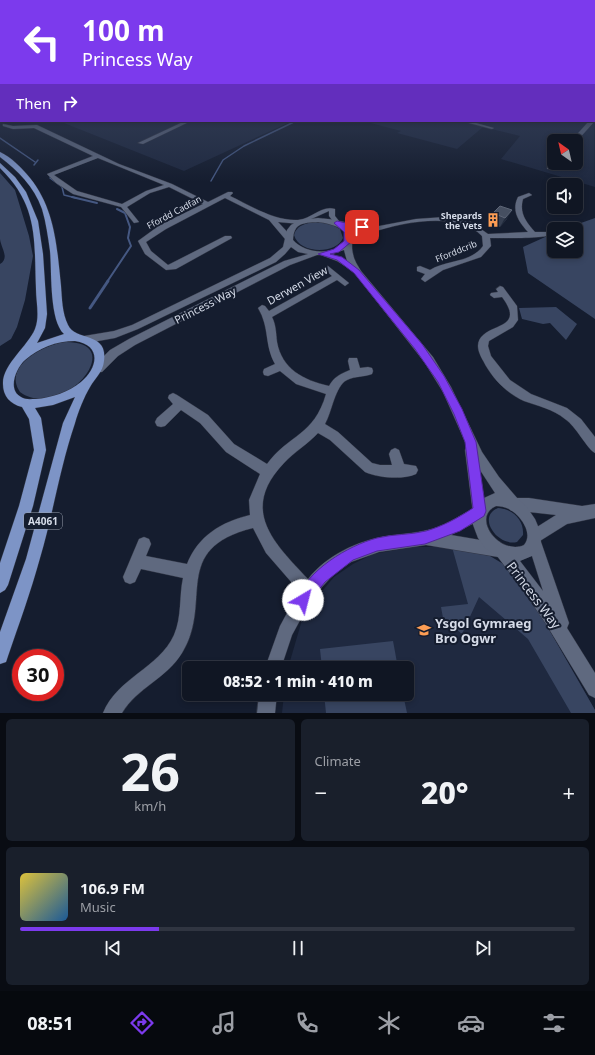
<!DOCTYPE html>
<meta charset="utf-8">
<style>
:root{--surface:#101623;--page:#191f2b;--text:#f1f3f6;--muted:#9c9fa6;--line:#303541;--accent:#7c3aed}
body{margin:0;font-family:"Noto Sans",sans-serif;background:var(--page);color:var(--text);height:100vh;display:flex;flex-direction:column;font-size:15px;white-space:nowrap}
*{box-sizing:border-box;margin:0}
p{font-size:13px;color:var(--muted)}
.icon{flex:none;width:22px;height:22px;fill:none;stroke:currentColor;stroke-width:2;stroke-linecap:round;stroke-linejoin:round}
.map{position:relative;height:713px;overflow:hidden}
.panel{display:flex;flex-direction:column;gap:6px;padding:6px;background:#090c13;flex:1}
.panel>*{flex:none}
.hud{position:absolute;left:0px;top:0px;width:595px;height:122px;box-shadow:0 2px 6px #0003,0 0 0 1px var(--line);background:#7c3aed;color:#fff;overflow:hidden}
.needle{width:26px;rotate:326deg}
.buttons{position:absolute;left:547px;top:134px;display:grid;gap:8px}
.buttons a{display:grid;place-items:center;width:36px;height:36px;border-radius:6px;background:var(--surface);box-shadow:0 2px 6px #0003,0 0 0 1px var(--line);font-size:20px}
.speed{position:absolute;left:12px;top:649px;display:flex;gap:8px;font-size:20px;font-weight:700;text-align:center}
.speed>*{display:grid;place-content:center;width:52px;height:52px;border-radius:50%;background:var(--surface);box-shadow:0 2px 6px #0003,0 0 0 1px var(--line);line-height:1}
.speed .limit{border:6px solid #d22;background:#fff;color:#111}
.pin{position:absolute;display:grid;place-items:center;width:34px;height:34px;color:#fff;margin:-17px;border-radius:8px;box-shadow:0 2px 6px #0006}
.me{position:absolute;width:44px;margin:-22px;rotate:37deg;stroke-linejoin:round;filter:drop-shadow(0 0 3px #0008)}
.turn{display:flex;align-items:center;gap:14px;height:84px;padding:0 16px;font-size:18px}
.turn .icon{width:52px;height:52px;stroke-width:2.5}
.turn b{display:block;font-size:28px;line-height:34px}
.then{display:flex;align-items:center;height:38px;padding:0 16px;background:#0003;gap:8px;font-size:15px}
.big{font-size:30px;font-weight:800;line-height:1.1}
.panel .tile{flex:1;display:flex;flex-direction:column;justify-content:center;gap:6px;min-width:0;padding:0 14px;border-radius:6px;background:var(--page)}
.panel .dial{align-items:center;gap:0}
.dial b{font-size:52px;line-height:1}
.song{display:flex;align-items:center;gap:12px}
.cover{width:48px;height:48px;border-radius:6px;background:linear-gradient(135deg,hsl(50 70% 55%),hsl(210 70% 35%))}
.played{height:4px;border-radius:2px;background:linear-gradient(90deg,var(--accent) 25%,var(--line) 25%)}
.keys{display:flex;justify-content:space-around;direction:ltr}
.heat{display:flex;justify-content:space-between;align-items:center;font-size:22px;direction:ltr}
.panel .tiles{flex:1;display:grid;gap:6px;grid-template-columns:1fr 1fr}
.tile:last-child{grid-column:span 2}
.trip{position:absolute;left:182px;top:661px;width:232px;height:40px;border-radius:6px;background:var(--surface);box-shadow:0 2px 6px #0003,0 0 0 1px var(--line);font-weight:800;line-height:40px;text-align:center}
.dock{display:flex;height:64px;justify-content:space-around;align-items:center;background:#06090e;color:var(--muted)}
.dock .icon{width:28px;height:28px}
.dock .selected{color:var(--accent)}
.dock b{font-size:18px;color:var(--text)}
.map>svg:first-child{display:block}
.built{fill:#1f2940;fill-rule:evenodd}
.green{fill:#384561}
.lines{fill:none;stroke-linecap:round;stroke-linejoin:round}
.stream-far2{stroke:#455882;stroke-width:1.5}
.stream-far1{stroke:#455882;stroke-width:2}
.stream{stroke:#455882;stroke-width:3}
.minor-casing{stroke:#313645;stroke-width:1}
.tertiary-casing{stroke:#313645;stroke-width:1}
.primary-casing{stroke:#313645;stroke-width:1}
.minor{fill:#5f697f;fill-rule:evenodd}
.tertiary{fill:#5f697f;fill-rule:evenodd}
.primary{fill:#7d94c6;fill-rule:evenodd}
.wall{fill:#353e50}
.shaded-wall{fill:#212a3c}
.building{fill:#464f61;stroke:#5d6576}
.route{fill:#7c3aed;stroke:#51269a}
.labels{text-anchor:middle;dominant-baseline:central;stroke-width:4;stroke-linejoin:round;paint-order:stroke}
.far-street-label{font-size:9px;fill:#d5dbe8;stroke:#151d2f}
.far-poi-label{font-size:9px;font-weight:bold;fill:#d5dbe8;stroke:#151d2f;text-anchor:end}
.shield{fill:#151d2f;stroke:#9ba2b0;stroke-width:1}
.shield-label{font-size:10px;font-weight:bold;fill:#d5dbe8}
.street-label{font-size:11px;fill:#d5dbe8;stroke:#151d2f}
.near-street-label{font-size:13px;fill:#d5dbe8;stroke:#151d2f}
.near-poi-label{font-size:13px;font-weight:bold;fill:#d5dbe8;stroke:#151d2f;text-anchor:start}
</style>
<div class="map">
<svg width="595" height="713" viewBox="0 0 595 713">
<rect width="100%" height="100%" fill="#151d2f"/>
<g class="built">
<path d="M594 82 595 187 501 159 520 136 483 127 457 149 397 133 401 131 363 121H594ZM554 141H576V163H554Z"/>
<path d="M59 121H292L184 171Z"/>
<path d="M413 547H452L490 556 531 598 595 710V713H282L284 694H407V668H288L302 620 318 596 334 577 353 564 373 554Z"/>
</g>
<g class="green">
<path d="M0 173 15 190 29 236 33 256 25 300 17 327 11 339 0 346V264C10 258 1 248 0 239 0 218 0 194 0 173Z"/>
<path d="M595 218V319L528 273 523 247 554 233V251H576V229H564Z"/>
<path d="M319 222 329 223 340 229 343 238C336 255 299 254 294 235 297 224 309 222 319 222Z"/>
<path d="M556 307 577 324 566 340 550 323 543 324 522 319 519 308Z"/>
<path d="M64 342C132 340 62 423 20 392 2 366 44 345 64 342Z"/>
<path d="M498 508C513 509 524 520 523 535L517 542C498 547 476 517 498 508Z"/>
<path d="M452 547 490 556 505 565 531 598 595 710V713H571L528 639 479 597 462 634 443 618 441 607 468 604Z"/>
<path d="M393 641 398 668H322L320 649Z"/>
<path d="M324 694H403L407 713H326Z"/>
</g>
<g class="lines">
<g class="stream-far2">
<path d="M0 138 35 162"/>
<path d="M34 165 38 160"/>
<path d="M50 178 62 187 64 195 76 198"/>
<path d="M211 181 223 160 244 146 296 121"/>
</g>
<g class="stream-far1">
<path d="M72 197 97 203"/>
<path d="M107 282 131 246 128 238 130 227 125 213 117 209"/>
</g>
<path class="stream" d="M90 308 108 281"/>
<defs>
<g id="minor">
<rect x="0" y="90" width="1" height="2"/>
<path d="M594 120V122L576 142 571 141 589 121Z"/>
<path d="M185 121H191L143 144 138 143Z"/>
<path d="M461 121H469L494 128 492 129Z"/>
<path d="M3 124 13 126 37 125 119 164 172 184 208 202 228 192H232L233 193 230 196C251 206 274 221 298 220 312 219 321 205 335 209V216L339 221 374 227 416 219 445 217 471 222 488 234 528 232C519 222 511 211 518 197L529 193 532 195 523 199C519 213 526 222 535 232H549L553 234C547 239 501 238 490 238L491 246 481 257 443 270 425 282 421 279 425 274 417 271V267L420 266 430 270C446 260 471 263 483 246L482 236C458 211 404 222 373 232 364 235 357 241 348 243H345V239L367 229 335 224 329 216V211L300 224 278 222 292 237 288 239H285L269 220 225 198 166 229 146 242 151 251 168 265 225 236H231L232 238 176 269 166 270 145 254 138 241 160 225 203 204 169 187 150 193 127 207 139 222 134 223 121 207 73 194 56 183 47 174 93 156 34 128 13 129 3 126ZM98 158 164 185 146 191 122 204 77 191 54 175Z"/>
<path d="M554 161V163H557L551 169H547V167Z"/>
<path d="M328 266 349 283 345 286 337 280 272 317C276 325 276 333 277 342 282 369 303 380 329 386 334 377 340 374 350 370L348 361 349 358H357L360 368 368 367 372 368 373 371 372 374C364 377 355 376 347 380 335 386 332 412 325 424L338 432 372 463 380 465H392L389 454 391 450 395 448 399 450 404 464 416 466 418 470 416 474C403 480 378 478 365 472L330 440 318 433C308 444 294 452 284 463 239 510 274 543 308 579 327 555 357 541 387 536 402 534 418 533 432 529 449 524 463 513 479 506L484 508 486 513 484 518 451 535 498 543 503 545 505 550 503 555 498 557 426 545 379 552 351 562 335 573 322 587 310 602 292 635 281 668H265L280 626 299 591 266 553 253 528C169 549 214 602 182 653 167 678 137 688 122 713H103C117 678 159 668 174 635 182 617 179 596 183 578L141 569 135 582 130 584 125 582 123 577 139 539 144 537 149 539 151 544 146 556 187 564C198 536 221 522 250 515L249 500 260 474 226 452 200 423 181 410 165 426 161 427 157 426 155 422 157 418 173 404 168 398 169 395 173 393 177 395 208 415 234 444 267 464C289 434 314 436 326 394L296 384 280 371 268 376 264 375 263 372 264 369 275 364C264 344 270 328 258 308L262 305 265 306 269 311 332 276 324 269Z"/>
<path d="M500 286 503 287 517 306 518 320 513 327 489 341 488 346 491 356 510 380 531 394 567 408 581 419 595 437V453C587 449 576 426 565 419 553 409 538 406 524 401 508 394 495 381 486 366 483 360 478 353 478 346 479 321 529 333 502 297L494 298 490 295 491 293 498 292 496 289Z"/>
<path d="M515 498H529L582 506 595 504V518L567 524 535 544 530 542 528 537 530 532 537 527 556 515 529 512H515L510 510 508 505 510 500Z"/>
<path d="M259 694H277L275 713H257Z"/>
</g>
<g id="tertiary">
<rect x="594" y="82" width="1" height="2"/>
<path d="M318 218C330 219 349 220 352 235 353 241 351 247 353 254 354 260 358 266 361 271L433 357 451 387 482 452 499 477 518 499 526 506 535 519 540 531 541 542 569 623 567 628 595 673V698L589 695 546 624 523 590 497 556 485 548 478 538 472 522 473 513 465 450 467 446 443 392 425 363 353 271 337 261 321 255H317L290 265 135 345 118 356 102 372H94L93 369 94 366 110 350 129 339 284 261 308 254 298 252 291 247 285 254 276 262 138 329 115 338 87 343 84 342 82 339 84 336 114 331 132 325 270 258 283 247 287 230 291 225 299 220ZM318 222C328 223 358 230 341 245 329 256 303 252 293 240 294 223 302 223 318 222ZM344 250 347 261 332 254ZM480 470 495 493 484 498ZM496 506C500 506 505 507 509 509 520 515 534 533 524 545 501 556 470 518 496 506ZM532 556 543 591 520 561Z"/>
</g>
<path id="primary" d="M0 152C11 157 22 168 30 178 55 209 57 247 61 286 62 298 62 313 68 325 76 342 108 331 104 361 103 372 95 378 90 387 84 397 78 412 75 423 60 467 53 514 40 558 31 591 19 624 8 656L6 662 0 664V632L26 559 63 423 75 397 53 405 35 408 41 418 46 450 33 506 8 585 5 590 0 593V563L19 506 34 450 29 419 22 407C10 404 3 396 3 384 2 365 28 346 35 329 40 316 36 302 36 289 34 240 39 206 0 168V163L15 177 26 192 38 221 43 254 47 314 45 328 37 343 64 334C49 320 52 271 50 251 48 237 46 222 42 209 34 186 18 171 0 157ZM75 341C102 345 98 368 81 382 69 392 51 398 36 399 31 399 25 400 21 397 7 390 16 368 25 360 39 348 56 341 75 341Z"/>
</defs>
<use href="#minor" class="minor-casing"/>
<use href="#tertiary" class="tertiary-casing"/>
<use href="#primary" class="primary-casing"/>
<use href="#minor" class="minor"/>
<use href="#tertiary" class="tertiary"/>
<use href="#primary" class="primary"/>
</g>
<path class="wall" d="M500 206 507 219 500 227 488 223 493 213Z"/>
<path class="shaded-wall" d="M512 210 507 219 500 227 505 218Z"/>
<path class="building" d="M500 206 512 210 505 218 493 213Z"/>
<linearGradient id="sky" x2="0" y2="1"><stop stop-color="#0c101a"/><stop offset="0.45" stop-color="#354058"/><stop offset="1" stop-color="#354058" stop-opacity="0"/></linearGradient>
<rect width="595" height="182" fill="url(#sky)"/>
<path class="route" d="M337 221 365 227 362 229 345 227 350 232 351 242 339 252 330 254 342 257 359 270 422 344 444 376 462 409 476 442 486 511 484 516 460 531 425 544 377 551 353 560 325 582 308 604 303 607 298 604 296 600C308 570 347 546 377 538 393 534 410 535 426 531 443 526 458 518 473 508L465 442 454 414 438 382 415 349 354 273 337 260 318 254 334 249 344 241V232L334 223Z"/>
<defs>
<symbol id="building-bare" viewBox="-9 -9 18 18"><path d="M-4-6H4V6H1V3H-1V6H-4ZM-2.5-4.3h1.7v1.8h-1.7ZM.8-4.3h1.7v1.8H.8ZM-2.5-1h1.7V.8h-1.7ZM.8-1h1.7V.8H.8Z" fill="#fd9d54" stroke="#151d2f" stroke-width="2.5" paint-order="stroke"/></symbol>
<symbol id="school-bare" viewBox="-9 -9 18 18"><path d="M0-5L7-2L0 1L-7-2ZM-4 1L0 2.5L4 1V4Q0 6-4 4Z" fill="#fd9d54" stroke="#151d2f" stroke-width="2.5" paint-order="stroke"/></symbol>
</defs>
<g fill-rule="evenodd">
<use href="#building-bare" x="483" y="210" width="20" height="20"/>
<use href="#school-bare" x="414" y="620" width="20" height="20"/>
</g>
<g class="labels">
<g class="far-street-label">
<text transform="translate(174 212) rotate(-28)">Ffordd Cadfan</text>
<text transform="translate(456 251) rotate(-22)">Fforddcrib</text>
</g>
<g class="far-poi-label">
<text x="482" y="215">Shepards<tspan x="482" dy="10">the Vets</tspan></text>
</g>
<rect class="shield" x="24" y="513" width="38" height="16" rx="3"/>
<g class="shield-label">
<text x="43" y="521">A4061</text>
</g>
<g class="street-label">
<text transform="translate(297 285) rotate(-29)">Derwen View</text>
<text transform="translate(205 305) rotate(-27)">Princess Way</text>
</g>
<g class="near-street-label">
<text transform="translate(534 595) rotate(53)">Princess Way</text>
</g>
<g class="near-poi-label">
<text x="435" y="623">Ysgol Gymraeg<tspan x="435" dy="15">Bro Ogwr</tspan></text>
</g>
</g>
</svg>
<div class="buttons">
<a><svg class="needle" viewBox="-14 -14 28 28"><path d="M0-13l5 13h-10z" fill="#e53935"/><path d="M0 13l5-13h-10z" fill="#9c9fa6"/></svg></a>
<a><svg class="icon" aria-label="sound" viewBox="0 0 24 24"><path d="M4 9h4l5-4v14l-5-4H4zM17 9q2 3 0 6"/></svg></a>
<a><svg class="icon" aria-label="layers" viewBox="0 0 24 24"><path d="M12 4l9 5-9 5-9-5zM3 14l9 5 9-5"/></svg></a>
</div>
<div class="speed"><div class="limit">30</div></div>
<div class="pin" style="left:362px;top:227px;background:#d93025"><svg class="icon" aria-label="arrive" viewBox="0 0 24 24"><path d="M6 21V4h12l-3 4 3 4H6"/></svg></div>
<svg class="me" style="left:303px;top:600px" viewBox="-20 -20 40 40"><circle r="19" fill="#fff"/><path d="M0-13L10 11 0 6-10 11z" fill="#7c3aed"/></svg>
<div class="trip">08:52 · 1 min · 410 m</div>
<div class="hud">
<div class="turn"><svg class="icon" aria-label="left" viewBox="0 0 24 24"><path d="M17 20v-9H6M10 6l-5 5 5 5"/></svg><div><b>100 m</b>Princess Way</div></div>
<div class="then">Then<svg class="icon" aria-label="right" viewBox="0 0 24 24"><path d="M7 20v-9h11M14 6l5 5-5 5"/></svg></div>
</div>
</div>
<section class="panel">
<div class="tiles">
<div class="tile dial"><b>26</b><p>km/h</p></div>
<div class="tile"><p>Climate</p>
<div class="heat"><a>−</a><b class="big">20°</b><a>+</a></div>
</div>
<div class="tile">
<div class="song"><i class="cover"></i><div><b>106.9 FM</b><p>Music</p></div></div>
<div class="played"></div>
<div class="keys"><svg class="icon" aria-label="previous" viewBox="0 0 24 24"><path d="M18 5L8 12l10 7zM5 5v14"/></svg><svg class="icon" aria-label="pause" viewBox="0 0 24 24"><path d="M8 5v14M16 5v14"/></svg><svg class="icon" aria-label="next" viewBox="0 0 24 24"><path d="M6 5l10 7-10 7zM19 5v14"/></svg></div>
</div>
</div>
</section>
<nav class="dock">
<b>08:51</b>
<svg class="icon selected" aria-label="directions" viewBox="0 0 24 24"><path d="M12 3l9 9-9 9-9-9zM9 14v-3h6M13 9l2 2-2 2"/></svg>
<svg class="icon" aria-label="music" viewBox="0 0 24 24"><path d="M9 18V5l10-2v13"/><circle cx="6" cy="18" r="3"/><circle cx="16" cy="16" r="3"/></svg>
<svg class="icon" aria-label="phone" viewBox="0 0 24 24"><path d="M5 4h4l2 5-3 2q2 4 5 5l2-3 5 2v4C11 20 4 13 5 4z"/></svg>
<svg class="icon" aria-label="climate" viewBox="0 0 24 24"><path d="M12 3v18M4 7l16 10M4 17L20 7"/></svg>
<svg class="icon" aria-label="car" viewBox="0 0 24 24"><path d="M5 17H2v-5l4-1 3-4h7l3 4 3 1v5h-3M9 17h6M6 11h13"/><circle cx="7" cy="17" r="2"/><circle cx="17" cy="17" r="2"/></svg>
<svg class="icon" aria-label="filters" viewBox="0 0 24 24"><path d="M4 7h16M4 17h16"/><circle cx="9" cy="7" r="2"/><circle cx="15" cy="17" r="2"/></svg>
</nav>
